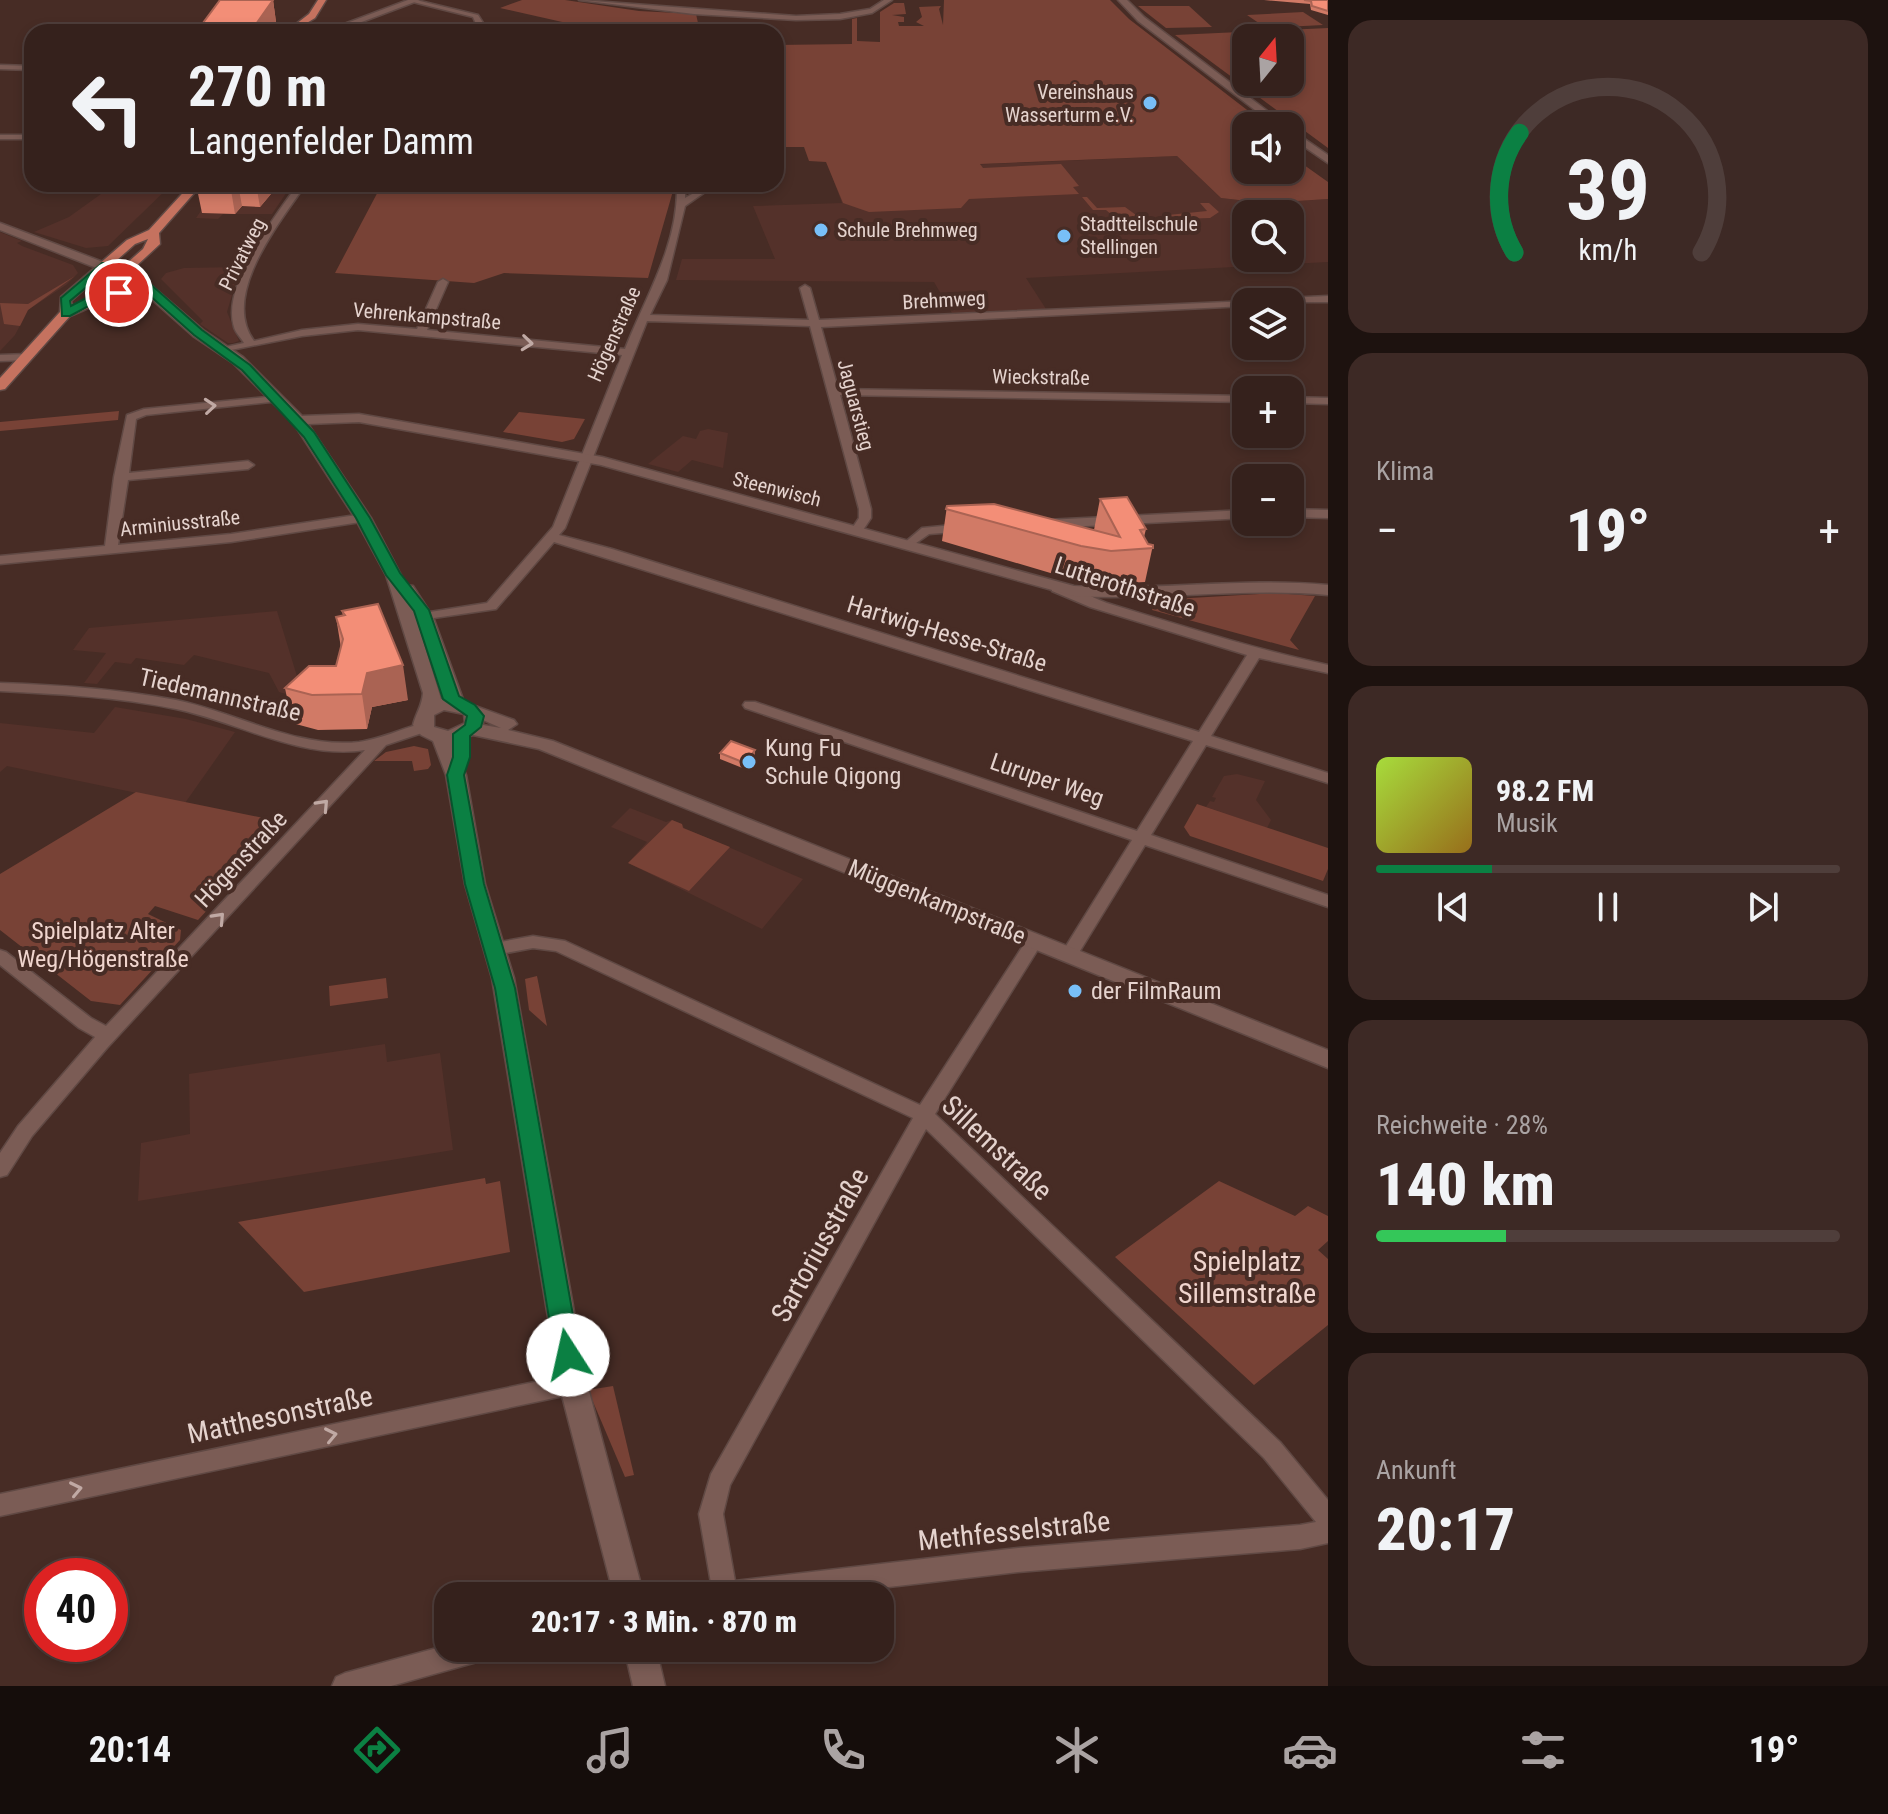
<!DOCTYPE html>
<html lang="de">
<meta charset="utf-8">
<style>
:root{--surface:#35211c;--page:#3d2925;--text:#f1f3f6;--muted:#aaa3a3;--line:#4f3e3b;--accent:#0b8043}
body{margin:0;font-family:"Roboto Condensed",sans-serif;background:var(--page);color:var(--text);height:100vh;display:flex;flex-direction:column;font-size:30px;white-space:nowrap}
*{box-sizing:border-box;margin:0}
p{font-size:26px;color:var(--muted)}
.icon{flex:none;width:44px;height:44px;fill:none;stroke:currentColor;stroke-width:2;stroke-linecap:round;stroke-linejoin:round}
.map{position:relative;flex:1;overflow:hidden}
.details{display:flex;flex-direction:column;gap:20px;padding:20px;background:#1d120f;width:560px}
.details>*{flex:none}
.guide{position:absolute;left:24px;top:24px;width:760px;height:168px;border-radius:24px;box-shadow:0 4px 12px #0003,0 0 0 2px var(--line);background:#35211c;color:var(--text);overflow:hidden}
.needle{width:52px;rotate:18deg}
.controls{position:absolute;left:1232px;top:24px;display:grid;gap:16px}
.controls a{display:grid;place-items:center;width:72px;height:72px;border-radius:16px;background:var(--surface);box-shadow:0 4px 12px #0003,0 0 0 2px var(--line);font-size:40px}
.speed{position:absolute;left:24px;top:1558px;display:flex;gap:16px;font-size:40px;font-weight:700;text-align:center}
.speed>*{display:grid;place-content:center;width:104px;height:104px;border-radius:50%;background:var(--surface);box-shadow:0 4px 12px #0003,0 0 0 2px var(--line);line-height:1}
.speed .limit{border:12px solid #d22;background:#fff;color:#111}
.pin{position:absolute;display:grid;place-items:center;width:68px;height:68px;color:#fff;margin:-34px;border:4px solid #fff;border-radius:50%;box-shadow:0 2px 8px #0007}
.me{position:absolute;width:88px;margin:-44px;rotate:350deg;stroke-linejoin:round;filter:drop-shadow(0 0 6px #0008)}
.turn{display:flex;align-items:center;gap:28px;height:168px;padding:0 32px;font-size:36px}
.turn .icon{width:104px;height:104px;stroke-width:2.5}
.turn b{display:block;font-size:56px;line-height:68px}
.big{font-size:60px;font-weight:800;line-height:1.1}
.details .tile{flex:1;display:flex;flex-direction:column;justify-content:center;gap:12px;min-width:0;padding:0 28px;border-radius:24px;background:var(--page)}
.details .dial{align-items:center;gap:0}
.dial svg{height:208px;overflow:visible;fill:none;stroke:var(--line);stroke-width:7;stroke-linecap:round;text-anchor:middle}
.dial text{fill:var(--text);stroke:none}
.song{display:flex;align-items:center;gap:24px}
.cover{width:96px;height:96px;border-radius:12px;background:linear-gradient(135deg,hsl(80 70% 55%),hsl(40 70% 35%))}
.played{height:8px;border-radius:4px;background:linear-gradient(90deg,var(--accent) 25%,var(--line) 25%)}
.keys{display:flex;justify-content:space-around;direction:ltr}
.heat{display:flex;justify-content:space-between;align-items:center;font-size:44px;direction:ltr}
.charge{height:12px;border-radius:6px;background:linear-gradient(90deg,#34c759 28%,var(--line) 0)}
.trip{position:absolute;left:434px;top:1582px;width:460px;height:80px;border-radius:24px;background:var(--surface);box-shadow:0 4px 12px #0003,0 0 0 2px var(--line);font-weight:800;line-height:80px;text-align:center}
.dock{display:flex;height:128px;justify-content:space-around;align-items:center;background:#150d0b;color:var(--muted)}
.dock .icon{width:56px;height:56px}
.dock .active{color:var(--accent)}
.dock b{font-size:36px;color:var(--text)}
main{display:flex;flex:1;min-height:0}
.map>svg:first-child{display:block}
.built{fill:#54312a;fill-rule:evenodd}
.green{fill:#784236;fill-rule:evenodd}
.lines{fill:none;stroke-linecap:round;stroke-linejoin:round}
.minor-casing{stroke:#604944;stroke-width:3}
.tertiary-casing{stroke:#604944;stroke-width:3}
.primary-casing{stroke:#604944;stroke-width:3}
.minor{fill:#7b5c55;fill-rule:evenodd}
.tertiary{fill:#7b5c55;fill-rule:evenodd}
.primary{fill:#c5725f;fill-rule:evenodd}
.wall{fill:#d17a66}
.shaded-wall{fill:#aa6353}
.building{fill:#f38e77;stroke:#aa6353;stroke-width:2}
.oneway{stroke:#c0a9a4}
.route{fill:#0b8043;stroke:#07532c;stroke-width:2}
.poi-dot{fill:#78bff7;stroke:#472c25;stroke-width:3}
.labels{text-anchor:middle;dominant-baseline:central;stroke-width:8;stroke-linejoin:round;paint-order:stroke}
.far-poi-label{font-size:20px;fill:#e5d3ce;stroke:#472c25;text-anchor:start}
.far-street-label{font-size:20px;fill:#e5d3ce;stroke:#472c25}
.street-label{font-size:24px;fill:#e5d3ce;stroke:#472c25}
.poi-label{font-size:24px;fill:#e5d3ce;stroke:#472c25;text-anchor:start}
.park-label{font-size:24px;fill:#f0d5ce;stroke:#472c25}
.near-street-label{font-size:28px;fill:#e5d3ce;stroke:#472c25}
.near-park-label{font-size:28px;fill:#f0d5ce;stroke:#472c25}
</style>
<main>
<div class="map">
<svg width="1328" height="1686" viewBox="0 0 1328 1686">
<rect width="100%" height="100%" fill="#472c25"/>
<g class="built">
<path d="M1177 156 1221 198 1265 203 1328 199V262L1026 278 1046 309 952 313 934 282 676 280 682 259H775L753 206 842 203 830 171ZM1246 214H1290V258H1246Z"/>
<path d="M99 184H172L108 246 86 248 34 232 69 217 101 194 94 192Z"/>
<path d="M262 184 291 186 272 214H223L218 219 196 218 205 205Z"/>
<path d="M0 232 22 241 17 243 22 246 73 265 78 273 66 285 28 310 15 335 0 351Z"/>
<path d="M240 267 227 312 239 341 233 343H228L200 324 203 321 161 279 166 273 184 268Z"/>
<path d="M708 429 728 433 723 468 692 460 678 472 648 464 683 436 696 439 700 431Z"/>
<path d="M277 611 304 699 279 692 269 673 194 655 184 665 136 658 131 664 115 662 97 684 84 683 106 653 73 650 89 628Z"/>
<path d="M115 707 186 719 235 732 185 803 7 766 0 772V723L94 733Z"/>
<path d="M1237 774 1265 781 1256 800 1271 820 1267 828 1206 807 1210 801 1214 802 1216 798 1212 797 1224 776Z"/>
<path d="M630 808 666 822 672 820 682 824 684 828 803 879 762 929 628 863 647 842 611 827Z"/>
<path d="M385 1044 387 1062 440 1053 453 1150 138 1201 141 1143 190 1134 189 1074Z"/>
</g>
<g class="green">
<path d="M522 0H565L639 11 696 14 700 32H571L580 26 500 8Z"/>
<path d="M944 0H1110L1129 19 1264 123 1261 126H1246V170H1290V155L1328 182V199L1265 203 1221 198 1177 156 980 164 983 168 1061 164 1079 186 1073 187 1079 194 969 199 961 208 869 212 843 203 826 162 809 161 804 147H776V45L852 44V19L857 18V41L880 42V12L894 3H904L906 14 892 15 904 17V22H898L899 26H924L916 22 922 17 919 7 941 6 939 9 943 25Z"/>
<path d="M1138 6H1189L1212 27 1166 28Z"/>
<path d="M1303 12 1323 25 1266 28 1247 15Z"/>
<path d="M1328 28V148L1175 35ZM1246 38H1290V82H1246Z"/>
<path d="M382 184H675L648 278 504 273 474 283 335 273Z"/>
<path d="M1082 197H1087L1097 208 1125 207 1147 223 1167 222 1168 215 1207 211 1200 203H1209L1219 212 1210 218 1180 219 1179 228 1130 230 1106 210H1093Z"/>
<path d="M75 276 28 310 20 326 4 324 0 303 28 304Z"/>
<path d="M119 411 118 420 0 431V422Z"/>
<path d="M519 412 585 419 574 439 562 442 503 432Z"/>
<path d="M1275 593 1315 596 1290 640 1299 650 1152 610 1156 600Z"/>
<path d="M414 746 428 749 431 765 428 769 414 771 412 761H374L386 752Z"/>
<path d="M136 792 288 823 198 920 155 906 148 914 181 930 180 940 120 1005 91 1001 0 930V874Z"/>
<path d="M1197 804 1328 848V869L1323 881 1190 836 1184 827Z"/>
<path d="M672 820 682 824 683 828 730 847 689 891 628 863Z"/>
<path d="M537 976 547 1026 529 1010 525 979Z"/>
<path d="M386 978 388 998 330 1006 329 986Z"/>
<path d="M485 1178 486 1184 500 1181 510 1252 304 1292 238 1222Z"/>
<path d="M1219 1181 1295 1216 1308 1206 1328 1216V1241L1318 1250 1328 1259V1325L1254 1385 1115 1257Z"/>
<path d="M613 1386 634 1475 625 1477 588 1390Z"/>
</g>
<g class="lines">
<defs>
<g id="minor">
<path d="M416 0 478 15 485 26 479 32H471L477 26 473 17 409 1Z"/>
<path d="M579 0 796 16 840 14 870 9 884 0H892L872 13 840 19 796 20 694 14Z"/>
<path d="M0 65 32 66V70L0 69Z"/>
<rect x="0" y="135" width="32" height="4"/>
<path d="M298 184H306C280 222 220 295 254 341L302 330 358 324 417 329 438 282 443 279 448 282 427 330 625 349C645 298 676 249 677 192L690 186 705 192 685 206 667 280 650 315 809 320 800 288 805 285 810 288 819 320 1250 301 1246 302V306L821 327 838 389 1246 396V402L840 395 871 509V518L861 533 857 534 851 530 859 518V509L810 326 647 321 565 528 559 535 612 549 1199 732 1247 655 1090 607 1052 591V585C1070 583 1093 599 1110 604 1182 626 1254 649 1328 665V673L1259 658 1211 736 1328 773V783L1206 745 1151 835 1328 895V907L1145 845 1075 959H1063L1060 955 1063 951 1132 840 745 708 743 705 745 702H755L1137 831 1193 741 554 542 496 609 406 622V616L411 615 487 603 553 527 622 355 358 330 302 336 221 352V348L244 343C241 338 235 332 234 327 221 285 275 217 298 184ZM690 192 694 193 685 198V193Z"/>
<path d="M1328 296V302H1260L1265 299Z"/>
<path d="M0 355 28 354 33 357 28 360 0 361Z"/>
<path d="M276 396 280 397V401L146 415 136 419 129 473 248 461 254 465 248 469 128 480 118 545 231 534 363 514 369 518 367 521 231 542 0 564V556L105 546 114 477 127 415 144 409Z"/>
<path d="M1290 397 1328 398V404L1290 403Z"/>
<path d="M1290 509 1328 510V518L1290 517Z"/>
<path d="M1246 510V518L1046 528 1040 524 1046 520Z"/>
<path d="M963 524 969 528 967 531 929 534 909 548 903 544 922 528Z"/>
<path d="M0 683C59 685 118 689 176 700 235 712 297 749 359 742 381 739 401 729 423 723L430 728 428 731 386 745 107 1048 32 1136 7 1175 0 1177V1153L18 1126 95 1037 79 1028 0 965V950L6 952 91 1018 106 1026 365 750C301 760 238 722 176 709 118 697 59 694 0 691Z"/>
<path d="M533 936 565 941 920 1105 1028 938H1040L1043 942 1040 946 935 1114 1280 1442 1328 1500V1543L1300 1549 1018 1572 811 1596H694L697 1587 711 1583 699 1514 711 1474 913 1118 556 951 533 948 495 955 489 953 486 949 489 945 495 943ZM926 1129 1264 1458 1316 1522 1300 1525 1018 1548 735 1581 723 1514 730 1485Z"/>
<path d="M573 1374 581 1377 584 1384 581 1391 573 1394 0 1516V1494Z"/>
<path d="M448 1645V1648H496L493 1657 484 1660 391 1686H332L336 1677 345 1673Z"/>
</g>
<g id="tertiary">
<path d="M408 0H420L335 32H323Z"/>
<path d="M1118 0H1127L1144 17 1287 126H1276L1138 21Z"/>
<path d="M1290 129 1328 155V163L1290 137Z"/>
<path d="M0 223 140 276 203 330 243 357 302 416 359 414 602 457 1074 586C1159 591 1243 577 1328 585V595C1243 587 1159 601 1074 596L601 465 359 422 308 424 371 518 406 585 413 586 433 617 464 702 514 720 517 724 508 730 553 741 1328 1050V1068L539 749 473 735 452 742 466 775 485 884 514 978 587 1384 644 1596H614L559 1384 492 978 465 884 446 775 433 741 421 735 413 725C416 713 422 706 423 693L386 575 355 518 294 424 233 363 193 336 149 297 90 301V295L94 294 140 289 132 282 0 230ZM415 615 417 617 443 699H441ZM444 710 464 714 465 723 448 731 434 727V715ZM483 720 501 728 483 725Z"/>
<path d="M624 1648H656L665 1686H633Z"/>
</g>
<g id="primary">
<path d="M318 0H326L315 18 305 24 307 30H301L296 24 309 14Z"/>
<path d="M191 184H202L159 233 160 244 93 306 70 316 5 389 0 390V378L60 312 61 297 127 240 149 230ZM148 239 143 249 85 300 72 306 71 301 135 244Z"/>
</g>
</defs>
<use href="#minor" class="minor-casing"/>
<use href="#tertiary" class="tertiary-casing"/>
<use href="#primary" class="primary-casing"/>
<use href="#minor" class="minor"/>
<use href="#tertiary" class="tertiary"/>
<use href="#primary" class="primary"/>
</g>
<g class="wall">
<path d="M273 0 276 22 270 32H200V27Z"/>
<path d="M1264 0H1328V15L1311 10 1310 4Z"/>
<path d="M196 184H275L276 188 260 207 242 206 235 214 202 213Z"/>
<path d="M1100 499 1146 529 1144 537 1148 544 1153 545 1145 582 1103 584 1074 580 942 541 947 506 1094 530Z"/>
<path d="M342 611 408 700 372 707 367 729 318 730 292 723 285 688 336 666 341 648 336 617 343 616Z"/>
<path d="M755 750V756L745 769 720 759V753Z"/>
</g>
<g class="shaded-wall">
<path d="M273 0 276 22 270 32H255L254 27Z"/>
<path d="M230 184H238L242 206 235 214Z"/>
<path d="M256 184H275L276 188 260 207Z"/>
<path d="M403 665 408 700 372 707 367 729 362 694 367 673Z"/>
<path d="M755 750V756L745 769V763Z"/>
</g>
<g class="building">
<path d="M220 0H273L254 27H200Z"/>
<path d="M1304 0H1328V11L1312 6 1311 1Z"/>
<path d="M1127 497 1146 529 1140 530 1148 544 1153 545V548L1111 551 1081 546 946 509 947 506 994 504 1120 537 1100 499Z"/>
<path d="M378 604 403 665 367 673 362 694 312 695 285 688 309 666H336L343 639 336 617 345 615 342 611Z"/>
<path d="M731 741 755 750 745 763 720 753Z"/>
</g>
<defs><path id="oneway-chevron" d="M-2-3.5L2.5 0L-2 3.5" fill="none" stroke-width="1.6" stroke-linecap="round" stroke-linejoin="round" transform="scale(2)"/></defs>
<g class="oneway">
<use href="#oneway-chevron" transform="translate(527 343) rotate(6)"/>
<use href="#oneway-chevron" transform="translate(210 406) rotate(-5)"/>
<use href="#oneway-chevron" transform="translate(323 805) rotate(-47)"/>
<use href="#oneway-chevron" transform="translate(219 918) rotate(-47)"/>
<use href="#oneway-chevron" transform="translate(331 1435) rotate(-12)"/>
<use href="#oneway-chevron" transform="translate(76 1489) rotate(-12)"/>
</g>
<path class="route" d="M102 263H110L147 281 202 330 250 365 314 432 370 518 400 573 429 610 459 696 475 705 484 716 481 727 470 736V757L464 775 484 884 515 988 580 1355 577 1363 568 1367 559 1363 555 1355 495 988 465 884 447 775 453 757V734L465 725 467 716 443 699 414 611 386 575 356 518 304 437 242 370 194 335 139 286 107 270 70 301 71 306 90 296 119 290 125 293 123 295 98 301 70 316H62L61 298Z"/>
<g class="poi-dot">
<circle cx="1150" cy="103" r="8"/>
<circle cx="821" cy="230" r="8"/>
<circle cx="1064" cy="236" r="8"/>
<circle cx="749" cy="762" r="8"/>
<circle cx="1075" cy="991" r="8"/>
</g>
<g class="labels">
<g class="far-poi-label">
<text x="1134" y="92" text-anchor="end">Vereinshaus<tspan x="1134" dy="23">Wasserturm e.V.</tspan></text>
<text x="1080" y="224">Stadtteilschule<tspan x="1080" dy="23">Stellingen</tspan></text>
<text x="837" y="230">Schule Brehmweg</text>
</g>
<g class="far-street-label">
<text transform="translate(242 254) rotate(-63)">Privatweg</text>
<text transform="translate(944 300) rotate(-3)">Brehmweg</text>
<text transform="translate(427 316) rotate(5)">Vehrenkampstraße</text>
<text transform="translate(614 334) rotate(-66)">Högenstraße</text>
<text transform="translate(1041 377) rotate(1)">Wieckstraße</text>
<text transform="translate(856 405) rotate(75)">Jaguarstieg</text>
<text transform="translate(777 489) rotate(14)">Steenwisch</text>
<text transform="translate(180 523) rotate(-6)">Arminiusstraße</text>
</g>
<g class="street-label">
<text transform="translate(1125 587) rotate(18)">Lutterothstraße</text>
<text transform="translate(947 634) rotate(17)">Hartwig-Hesse-Straße</text>
<text transform="translate(220 695) rotate(13)">Tiedemannstraße</text>
<text transform="translate(1047 780) rotate(19)">Luruper Weg</text>
<text transform="translate(241 859) rotate(-47)">Högenstraße</text>
<text transform="translate(937 902) rotate(22)">Müggenkampstraße</text>
</g>
<g class="poi-label">
<text x="765" y="748">Kung Fu<tspan x="765" dy="28">Schule Qigong</tspan></text>
<text x="1091" y="991">der FilmRaum</text>
</g>
<g class="park-label">
<text x="103" y="931">Spielplatz Alter<tspan x="103" dy="28">Weg/Högenstraße</tspan></text>
</g>
<g class="near-street-label">
<text transform="translate(997 1148) rotate(43)">Sillemstraße</text>
<text transform="translate(820 1245) rotate(-61)">Sartoriusstraße</text>
<text transform="translate(280 1415) rotate(-12)">Matthesonstraße</text>
<text transform="translate(1014 1531) rotate(-6)">Methfesselstraße</text>
</g>
<g class="near-park-label">
<text x="1247" y="1261">Spielplatz<tspan x="1247" dy="32">Sillemstraße</tspan></text>
</g>
</g>
</svg>
<div class="controls">
<a><svg class="needle" viewBox="-14 -14 28 28"><path d="M0-13l5 13h-10z" fill="#e53935"/><path d="M0 13l5-13h-10z" fill="#aaa3a3"/></svg></a>
<a><svg class="icon" aria-label="sound" viewBox="0 0 24 24"><path d="M4 9h4l5-4v14l-5-4H4zM17 9q2 3 0 6"/></svg></a>
<a><svg class="icon" aria-label="search" viewBox="0 0 24 24"><circle cx="10" cy="10" r="6"/><path d="M15 15l6 6"/></svg></a>
<a><svg class="icon" aria-label="layers" viewBox="0 0 24 24"><path d="M12 4l9 5-9 5-9-5zM3 14l9 5 9-5"/></svg></a>
<a>+</a>
<a>−</a>
</div>
<div class="speed"><div class="limit">40</div></div>
<div class="pin" style="left:119px;top:293px;background:#d93025"><svg class="icon" aria-label="arrive" viewBox="0 0 24 24"><path d="M6 21V4h12l-3 4 3 4H6"/></svg></div>
<svg class="me" style="left:568px;top:1355px" viewBox="-20 -20 40 40"><circle r="19" fill="#fff"/><path d="M0-13L10 11 0 6-10 11z" fill="#0b8043"/></svg>
<div class="trip">20:17 · 3 Min. · 870 m</div>
<div class="guide">
<div class="turn"><svg class="icon" aria-label="left" viewBox="0 0 24 24"><path d="M17 20v-9H6M10 6l-5 5 5 5"/></svg><div><b>270 m</b>Langenfelder Damm</div></div>
</div>
</div>
<section class="details">
<div class="tile dial"><svg viewBox="0 0 100 80">
<path d="M14 69A42 42 0 1 1 86 69"/>
<path d="M14 69A42 42 0 0 1 16 23" stroke="#0b8043"/>
<text x="50" y="56" font-size="32" font-weight="700">39</text>
<text x="50" y="72" font-size="11">km/h</text>
</svg></div>
<div class="tile"><p>Klima</p>
<div class="heat"><a>−</a><b class="big">19°</b><a>+</a></div>
</div>
<div class="tile">
<div class="song"><i class="cover"></i><div><b>98.2 FM</b><p>Musik</p></div></div>
<div class="played"></div>
<div class="keys"><svg class="icon" aria-label="previous" viewBox="0 0 24 24"><path d="M18 5L8 12l10 7zM5 5v14"/></svg><svg class="icon" aria-label="pause" viewBox="0 0 24 24"><path d="M8 5v14M16 5v14"/></svg><svg class="icon" aria-label="next" viewBox="0 0 24 24"><path d="M6 5l10 7-10 7zM19 5v14"/></svg></div>
</div>
<div class="tile"><p>Reichweite · 28%</p><b class="big">140 km</b><div class="charge"></div></div>
<div class="tile"><p>Ankunft</p><b class="big">20:17</b></div>
</section>
</main>
<nav class="dock">
<b>20:14</b>
<svg class="icon active" aria-label="directions" viewBox="0 0 24 24"><path d="M12 3l9 9-9 9-9-9zM9 14v-3h6M13 9l2 2-2 2"/></svg>
<svg class="icon" aria-label="music" viewBox="0 0 24 24"><path d="M9 18V5l10-2v13"/><circle cx="6" cy="18" r="3"/><circle cx="16" cy="16" r="3"/></svg>
<svg class="icon" aria-label="phone" viewBox="0 0 24 24"><path d="M5 4h4l2 5-3 2q2 4 5 5l2-3 5 2v4C11 20 4 13 5 4z"/></svg>
<svg class="icon" aria-label="climate" viewBox="0 0 24 24"><path d="M12 3v18M4 7l16 10M4 17L20 7"/></svg>
<svg class="icon" aria-label="car" viewBox="0 0 24 24"><path d="M5 17H2v-5l4-1 3-4h7l3 4 3 1v5h-3M9 17h6M6 11h13"/><circle cx="7" cy="17" r="2"/><circle cx="17" cy="17" r="2"/></svg>
<svg class="icon" aria-label="filters" viewBox="0 0 24 24"><path d="M4 7h16M4 17h16"/><circle cx="9" cy="7" r="2"/><circle cx="15" cy="17" r="2"/></svg>
<b>19°</b>
</nav>
